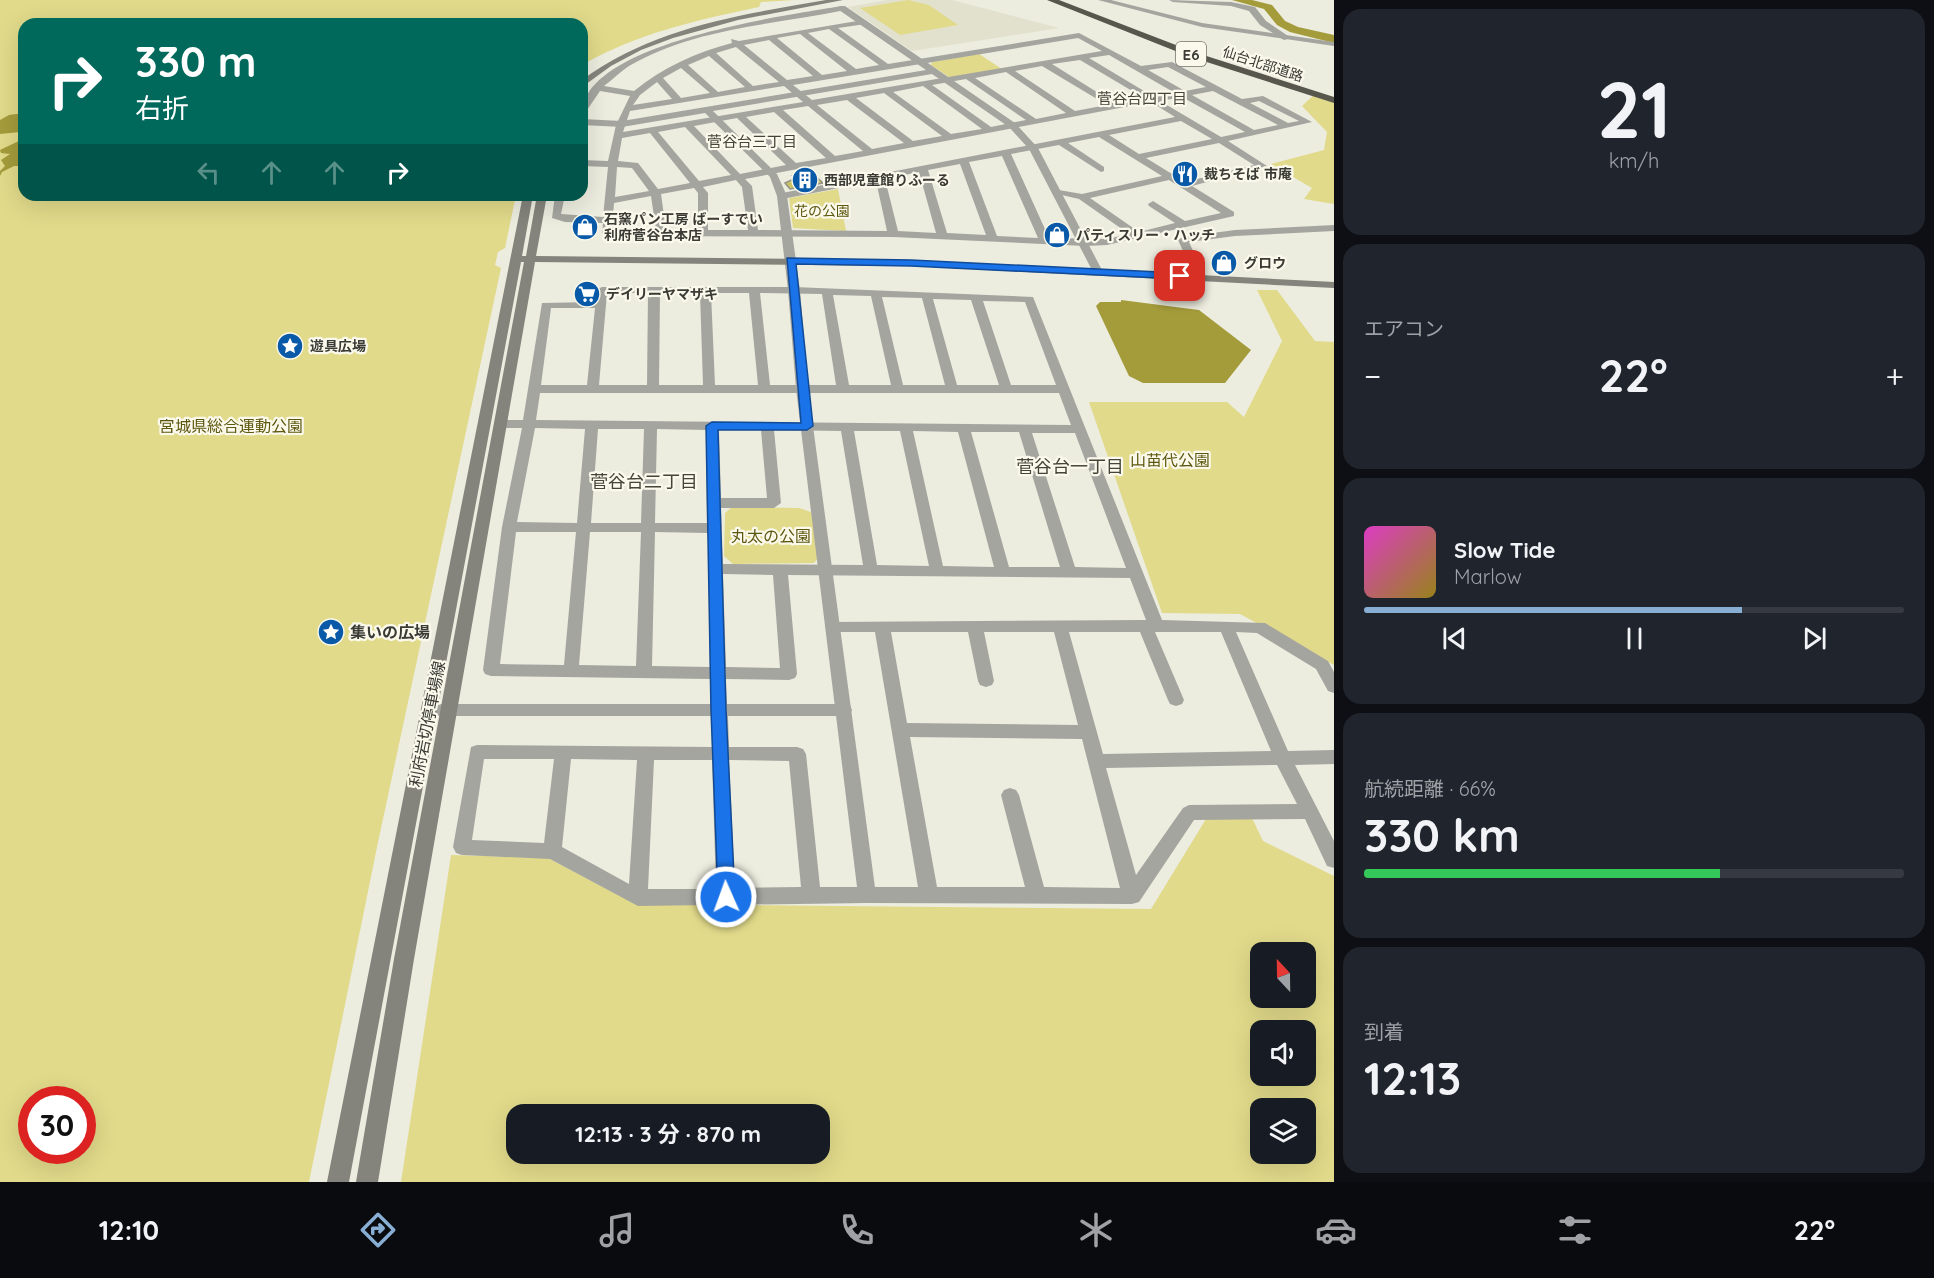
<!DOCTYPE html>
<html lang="ja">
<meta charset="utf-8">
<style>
:root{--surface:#171b24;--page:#20242c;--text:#f1f3f6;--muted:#9ea1a6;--line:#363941;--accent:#88aed3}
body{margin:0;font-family:Quicksand,"Noto Sans JP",sans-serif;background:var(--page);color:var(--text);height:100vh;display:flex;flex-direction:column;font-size:22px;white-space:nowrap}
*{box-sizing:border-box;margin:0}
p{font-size:20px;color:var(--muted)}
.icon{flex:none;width:33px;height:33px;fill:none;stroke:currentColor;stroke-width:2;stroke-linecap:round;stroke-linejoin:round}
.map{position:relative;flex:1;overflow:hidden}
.details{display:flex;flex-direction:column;gap:9px;padding:9px;background:#0d0f14;width:600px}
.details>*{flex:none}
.top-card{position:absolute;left:18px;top:18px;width:570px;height:183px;border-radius:18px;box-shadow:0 6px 24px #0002;background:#00695c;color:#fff;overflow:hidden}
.needle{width:39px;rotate:338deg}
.controls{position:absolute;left:1250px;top:942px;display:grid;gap:12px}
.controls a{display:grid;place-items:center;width:66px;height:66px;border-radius:12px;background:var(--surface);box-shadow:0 6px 24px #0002;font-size:30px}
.speed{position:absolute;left:18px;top:1086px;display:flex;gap:12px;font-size:30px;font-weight:700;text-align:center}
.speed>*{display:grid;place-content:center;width:78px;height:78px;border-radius:50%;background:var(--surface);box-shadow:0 6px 24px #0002;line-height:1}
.speed .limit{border:9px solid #d22;background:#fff;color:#111}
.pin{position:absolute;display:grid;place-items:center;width:51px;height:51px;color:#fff;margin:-26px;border-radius:12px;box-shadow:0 3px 9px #0006}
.me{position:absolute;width:66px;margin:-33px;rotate:358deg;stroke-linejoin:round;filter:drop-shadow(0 0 4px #0008)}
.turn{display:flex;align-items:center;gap:21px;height:126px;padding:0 18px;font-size:27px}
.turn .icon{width:78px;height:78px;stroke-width:2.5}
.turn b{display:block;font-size:42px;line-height:51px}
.lanes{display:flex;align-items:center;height:57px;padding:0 18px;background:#0003;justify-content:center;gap:30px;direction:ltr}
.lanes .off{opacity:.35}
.big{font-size:45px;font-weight:700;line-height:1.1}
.details .widget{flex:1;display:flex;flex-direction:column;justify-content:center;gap:9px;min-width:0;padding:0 21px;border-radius:18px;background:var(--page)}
.details .dial{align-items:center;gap:0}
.dial b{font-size:78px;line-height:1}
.song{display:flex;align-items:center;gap:18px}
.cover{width:72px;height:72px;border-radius:9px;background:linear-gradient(135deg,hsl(310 70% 55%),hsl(50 70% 35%))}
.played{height:6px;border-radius:3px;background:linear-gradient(90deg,var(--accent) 70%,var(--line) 70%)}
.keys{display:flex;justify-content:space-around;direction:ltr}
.heat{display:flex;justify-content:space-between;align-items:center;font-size:33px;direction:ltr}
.charge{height:9px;border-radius:4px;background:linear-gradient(90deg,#34c759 66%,var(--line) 0)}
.trip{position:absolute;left:506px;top:1104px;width:324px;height:60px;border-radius:18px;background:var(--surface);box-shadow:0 6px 24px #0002;font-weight:700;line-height:60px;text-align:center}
.tab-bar{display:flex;height:96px;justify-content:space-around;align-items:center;background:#090b0e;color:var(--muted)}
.tab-bar .icon{width:42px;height:42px}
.tab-bar .on{color:var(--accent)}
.tab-bar b{font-size:27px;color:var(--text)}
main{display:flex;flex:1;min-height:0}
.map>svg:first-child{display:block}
.built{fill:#e2e1cd}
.green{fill:#e1da8a;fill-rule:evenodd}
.water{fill:#a49b3b}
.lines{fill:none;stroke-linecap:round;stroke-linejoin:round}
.river{fill:#a49b3b;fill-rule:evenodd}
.building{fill:#cbc365;stroke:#919185;stroke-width:1.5}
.minor{fill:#a5a5a0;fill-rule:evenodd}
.tertiary{fill:#a5a5a0;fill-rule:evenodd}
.secondary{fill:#84837c;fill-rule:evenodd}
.motorway{fill:#58574d;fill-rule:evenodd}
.route{fill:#1a73e8;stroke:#114b97;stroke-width:1.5}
.labels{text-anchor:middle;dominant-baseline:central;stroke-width:4.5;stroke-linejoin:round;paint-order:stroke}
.far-street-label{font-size:14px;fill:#3b3b36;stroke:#faf9ec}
.far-poi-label{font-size:14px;font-weight:bold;fill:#3b3b36;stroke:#faf9ec;text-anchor:start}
.far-park-label{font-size:14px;fill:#5e570f;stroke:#faf9ec}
.shield{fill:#faf9ec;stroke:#74746d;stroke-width:1.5}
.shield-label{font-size:15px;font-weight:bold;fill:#3b3b36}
.far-neighbourhood-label{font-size:15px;fill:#45443a;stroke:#faf9ec}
.park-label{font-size:16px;fill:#5e570f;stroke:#faf9ec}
.poi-label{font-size:16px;font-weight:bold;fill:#3b3b36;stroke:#faf9ec;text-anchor:start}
.street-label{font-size:16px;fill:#3b3b36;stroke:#faf9ec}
.neighbourhood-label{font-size:18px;fill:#45443a;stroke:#faf9ec}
</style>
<main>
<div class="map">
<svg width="1334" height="1182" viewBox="0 0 1334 1182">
<rect width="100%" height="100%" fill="#ececdf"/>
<path class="built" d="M887 0H952L1059 28 912 51 848 7Z"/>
<g class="green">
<path d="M0 0H795L761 2 759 7C697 20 638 33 582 65V24H24V195H516L505 248 498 252 495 265 501 268 377 847 309 1182H0ZM32 1100H82V1150H32Z"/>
<path d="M908 0 929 5 958 25 900 35 860 8Z"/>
<path d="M979 54 1002 69 956 78 949 77 931 65 932 62Z"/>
<path d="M1317 92 1334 100V204L1304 199 1312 188 1271 164 1324 150 1327 132 1302 106Z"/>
<path d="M838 189 846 231 793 228 789 198Z"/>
<path d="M1257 290H1277L1315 341 1334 342V665L1240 614 1162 613 1089 402H1227L1244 417 1282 341Z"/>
<path d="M732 507 799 508 811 512 819 557 814 563 733 564 724 556 725 513Z"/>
<path d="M1252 818 1263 841 1334 876V1182H401L451 855 548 858 635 904 1151 909 1206 819ZM1260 952H1305V998H1260ZM1260 1030H1305V1076H1260ZM1260 1108H1305V1154H1260ZM516 1114H819V1154H516Z"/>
</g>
<g class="water">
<path d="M24 113V151L18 158 24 161V166H14L2 172 0 176V171L5 166 1 160 10 154 1 153 0 150 23 139 20 132 0 134V120L9 115Z"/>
<path d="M1121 300 1199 310 1251 350 1225 383H1143L1129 376 1096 306 1100 302H1121Z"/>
</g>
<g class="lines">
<path class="river" d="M1232 0H1252L1272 5 1285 21 1298 27 1334 35V43L1290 32 1277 25 1264 9Z"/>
</g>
<path class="building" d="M812 173 823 183 790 189 785 183 796 178 793 176Z"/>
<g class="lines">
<g class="minor">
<path d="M1169 0 1231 2 1255 7 1266 21 1291 38 1284 40 1260 25 1249 11 1231 6 1173 2Z"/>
<path d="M842 6H845V10C773 25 694 28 629 66 620 72 612 80 604 86L634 91C662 68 697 52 732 43L731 39 739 41 863 20 867 22 866 24 838 28 888 64 1079 33 1141 66 1172 62 1242 99 1263 96 1312 122 1228 141 1267 166 1192 186 1234 212V216L1107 245 1085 246 893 237 607 236 602 233 603 223 565 222 552 218 555 195H565L561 214 603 217 608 167 582 166V160L608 161 616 125 630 96 600 91 585 113 582 114C582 42 789 15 842 6ZM829 29 879 65 856 69 808 33ZM800 34 847 71 822 75 777 38ZM1078 38 1102 51 812 100 793 85ZM769 40 813 76 787 80 744 45ZM736 47 779 82 753 86 716 53ZM1109 55 1175 93 1154 97 1089 58ZM709 56 745 87 718 92 688 65ZM1080 60 1144 98 1116 104 1052 64ZM1042 66 1107 105 1075 111 1015 71ZM1168 67 1206 87 1185 91 1148 70ZM681 68 710 93 681 98 663 78ZM1006 72 1066 113 1036 119 975 78ZM966 79 1026 120 991 127 932 85ZM657 82 672 99 633 105 640 95ZM784 86 803 102 623 132 630 111ZM923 86 982 129 951 134 893 92ZM1213 91 1278 125 1254 130 1192 95ZM884 93 942 136 913 141 856 98ZM1182 97 1245 132 1221 137 1160 101ZM847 100 904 143 872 149 817 105ZM1259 101 1299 121 1288 123 1250 103ZM1151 102 1175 117 782 193 777 196 782 199 876 181 887 231 758 230 752 186 745 179ZM808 106 863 151 835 156 783 110ZM774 112 826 158 796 163 746 117ZM737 118 786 165 740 174 694 126ZM1181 121 1212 139 1139 154 1109 135ZM685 127 731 175 699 181 658 132ZM650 133 690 183 658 189 638 163 618 161 622 138ZM1099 137 1162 176 1082 194 1053 189V193L1079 199 1129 234 1107 239 1049 238 1011 154 1059 145 1101 172 1104 171V167L1068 143ZM1219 143 1254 165 1185 182 1146 158ZM1002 156 1038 238 997 236 969 162ZM960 164 986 235 947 233 928 170ZM617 167 632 168 649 191 615 197ZM919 172 936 233 898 231 885 179ZM736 180 742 187 748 230H708V193L703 187ZM1169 180 1221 213 1185 221 1153 201 1148 204 1149 206 1175 223 1139 232 1090 198ZM694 188 698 193V230H666L661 194ZM651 196 656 230H612L614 203Z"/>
<path d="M1334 225V231L1235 236 1189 242 1205 277 1200 280 1195 277 1178 240 1183 237 1235 230Z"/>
<path d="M602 287H794L1033 297 1162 620 1265 623 1328 661 1334 672V693L1328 691 1316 669 1257 633 1236 632 1288 751 1334 750V764L1295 765 1334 841V868L1327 866 1305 819 1194 820 1139 902 1132 904 867 903 638 906 550 859 462 855 456 853 453 847 471 747 477 745 712 747 711 716H430L424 715 422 710 424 705 430 704H711L710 679 491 676 485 674 483 670 502 527 522 428H500L494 424 500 420H523L542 303 595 302 596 290ZM607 293H648L647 385H599ZM660 293H700L703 385H659ZM711 293H749L758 385H715ZM760 293 822 294 836 385H770ZM833 295 871 296 891 385H849ZM882 297 922 298 945 385H903ZM933 299 971 300 999 385H957ZM983 301 1025 302 1056 385H1011ZM551 308H595L587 385H541ZM540 393H1059L1071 425 536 420ZM535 428 585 429 577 523 517 522ZM598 429H644L641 523H591ZM657 429 706 430 707 523H655ZM719 430H761L767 498H721ZM774 430 841 431 863 565 723 564 721 508H774L781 503ZM854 431H900L929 566 877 565ZM913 431 958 432 994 567 943 566ZM971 432H1019L1060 567H1009ZM1032 433H1075L1126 568 1075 567ZM516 532H576L564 665 500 664ZM590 532H641L636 666 579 665ZM655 532 708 533 710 667 652 666ZM723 574 773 575 780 668 726 667ZM788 575 1130 578 1146 620 828 622 825 626 828 630 833 632H875L918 887H820L806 754 803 749 797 747H729L728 716H844L850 715 852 710 850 705 844 704H727L726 679 789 680 795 678 797 674ZM891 632H968L978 681 980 685 986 687 992 685 994 681 984 632H1054L1078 725 907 723ZM1069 632H1140L1168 700 1170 704 1176 706 1182 704 1184 700 1155 632H1221L1271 751 1103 754ZM910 737 1082 739 1120 888 1044 887 1019 795 1016 790 1010 788 1004 790 1001 795 1025 887H937ZM484 759H554L544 843 472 840ZM571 759 637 760 629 884 562 847ZM654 760H712L716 889H648ZM729 760 789 761 801 887 735 888ZM1277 765 1297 804 1189 805 1183 808 1136 875 1106 768Z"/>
</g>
<g class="tertiary">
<path d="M1098 0H1111L1202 23 1334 42V46L1202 27Z"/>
<path d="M839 6H845L1015 123 1038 148 1103 272 1098 275 1093 272 1029 149 1009 127 932 74 713 111 777 174 787 196 800 290 808 389 876 895 874 901 867 903 860 901 858 895 796 389 788 290 777 196 770 177 705 113 622 127 582 125V119L622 121 926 70 839 10Z"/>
</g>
<g class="secondary">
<path d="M826 0H843L738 20 673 38 641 50 611 66 582 87V80C654 27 740 15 826 0Z"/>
<path d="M523 195H533L522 256H526L537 195H547L536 256 911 260 1334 282V288L911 266 535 262 414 959 378 1182H356L394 959 524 262H521L349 1182H327Z"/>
</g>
<path class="motorway" d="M1047 0H1059L1194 52 1334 97V103L1188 56Z"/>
</g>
<path class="route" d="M787 258 911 260 1180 273 1185 276 1180 279 911 266 796 264 813 426 807 430H718L726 710 735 897 733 903 726 905 720 903 718 897 711 710 706 426 712 422 801 423Z"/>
<defs>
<symbol id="restaurant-disc" viewBox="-11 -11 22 22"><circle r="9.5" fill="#0859a8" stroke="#faf9ec"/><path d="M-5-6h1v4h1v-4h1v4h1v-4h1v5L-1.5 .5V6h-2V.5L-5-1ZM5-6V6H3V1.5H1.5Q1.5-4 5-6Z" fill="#fff"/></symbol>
<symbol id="building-disc" viewBox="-11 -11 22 22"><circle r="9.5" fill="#0859a8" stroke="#faf9ec"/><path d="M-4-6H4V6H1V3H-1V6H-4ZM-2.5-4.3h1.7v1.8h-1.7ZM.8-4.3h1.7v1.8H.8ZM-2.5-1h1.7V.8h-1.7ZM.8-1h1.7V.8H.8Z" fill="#fff"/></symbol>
<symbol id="shop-disc" viewBox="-11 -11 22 22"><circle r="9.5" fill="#0859a8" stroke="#faf9ec"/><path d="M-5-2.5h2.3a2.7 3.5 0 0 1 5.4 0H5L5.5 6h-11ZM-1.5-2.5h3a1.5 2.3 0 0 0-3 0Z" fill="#fff"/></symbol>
<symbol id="supermarket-disc" viewBox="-11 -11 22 22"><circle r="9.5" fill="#0859a8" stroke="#faf9ec"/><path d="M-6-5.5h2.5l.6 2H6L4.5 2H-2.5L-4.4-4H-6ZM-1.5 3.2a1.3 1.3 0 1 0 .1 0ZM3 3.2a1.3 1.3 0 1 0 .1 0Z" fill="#fff"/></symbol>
<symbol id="sight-disc" viewBox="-11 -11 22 22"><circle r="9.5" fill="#0859a8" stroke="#faf9ec"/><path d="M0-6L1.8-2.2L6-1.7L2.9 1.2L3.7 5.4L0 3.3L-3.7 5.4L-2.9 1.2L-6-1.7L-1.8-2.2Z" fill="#fff"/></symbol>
</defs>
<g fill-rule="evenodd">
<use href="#restaurant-disc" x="1170" y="159" width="30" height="30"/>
<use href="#building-disc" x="790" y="165" width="30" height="30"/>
<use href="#shop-disc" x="570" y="212" width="30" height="30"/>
<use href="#shop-disc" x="1042" y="220" width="30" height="30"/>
<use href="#shop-disc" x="1209" y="248" width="30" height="30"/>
<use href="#supermarket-disc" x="572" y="279" width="30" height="30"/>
<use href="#sight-disc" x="275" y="331" width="30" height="30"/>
<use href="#sight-disc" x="316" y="617" width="30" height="30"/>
</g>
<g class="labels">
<g class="far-street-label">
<text transform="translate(1263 64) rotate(18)">仙台北部道路</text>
</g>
<g class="far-poi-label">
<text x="1204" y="174">裁ちそば 市庵</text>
<text x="824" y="180">西部児童館りふーる</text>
<text x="604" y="219">石窯パン工房 ばーすでい<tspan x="604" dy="16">利府菅谷台本店</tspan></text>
<text x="1076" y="235">パティスリー・ハッチ</text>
<text x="1244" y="263">グロウ</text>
<text x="606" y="294">デイリーヤマザキ</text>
<text x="310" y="346">遊具広場</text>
</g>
<g class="far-park-label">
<text x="822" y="211">花の公園</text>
</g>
<rect class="shield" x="1176" y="42" width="30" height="24" rx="4.5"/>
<g class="shield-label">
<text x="1191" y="54">E6</text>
</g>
<g class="far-neighbourhood-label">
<text x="1142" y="98">菅谷台四丁目</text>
<text x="752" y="141">菅谷台三丁目</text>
</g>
<g class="park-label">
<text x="231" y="426">宮城県総合運動公園</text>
<text x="1170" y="460">山苗代公園</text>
<text x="771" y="536">丸太の公園</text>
</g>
<g class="poi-label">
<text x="350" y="632">集いの広場</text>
</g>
<g class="street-label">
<text transform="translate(427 724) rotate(-79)">利府岩切停車場線</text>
</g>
<g class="neighbourhood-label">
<text x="1070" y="466">菅谷台一丁目</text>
<text x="644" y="481">菅谷台二丁目</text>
</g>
</g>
</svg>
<div class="controls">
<a><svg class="needle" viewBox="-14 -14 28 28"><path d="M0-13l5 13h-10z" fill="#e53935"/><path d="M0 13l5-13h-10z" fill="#9ea1a6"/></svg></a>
<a><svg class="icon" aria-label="sound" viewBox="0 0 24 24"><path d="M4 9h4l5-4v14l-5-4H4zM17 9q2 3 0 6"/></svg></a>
<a><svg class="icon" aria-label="layers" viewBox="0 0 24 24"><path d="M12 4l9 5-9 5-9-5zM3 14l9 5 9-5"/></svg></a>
</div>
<div class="speed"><div class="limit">30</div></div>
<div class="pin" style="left:1180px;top:276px;background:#d93025"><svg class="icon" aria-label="arrive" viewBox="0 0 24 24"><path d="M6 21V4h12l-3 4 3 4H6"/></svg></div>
<svg class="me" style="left:726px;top:897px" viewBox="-20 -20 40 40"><circle r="17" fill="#1a73e8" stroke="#fff" stroke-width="3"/><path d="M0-11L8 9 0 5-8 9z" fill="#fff"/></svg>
<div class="trip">12:13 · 3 分 · 870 m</div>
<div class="top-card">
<div class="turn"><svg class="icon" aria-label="right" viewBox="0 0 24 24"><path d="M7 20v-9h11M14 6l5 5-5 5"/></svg><div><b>330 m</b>右折</div></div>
<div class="lanes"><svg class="icon off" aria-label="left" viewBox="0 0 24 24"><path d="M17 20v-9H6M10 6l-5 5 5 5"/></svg><svg class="icon off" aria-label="ahead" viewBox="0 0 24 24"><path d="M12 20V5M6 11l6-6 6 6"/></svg><svg class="icon off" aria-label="ahead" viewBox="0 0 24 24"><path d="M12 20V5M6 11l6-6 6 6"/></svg><svg class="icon" aria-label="right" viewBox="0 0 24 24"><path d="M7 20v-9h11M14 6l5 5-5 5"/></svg></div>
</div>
</div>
<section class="details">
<div class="widget dial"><b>21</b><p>km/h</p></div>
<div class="widget"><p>エアコン</p>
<div class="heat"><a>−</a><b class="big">22°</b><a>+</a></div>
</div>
<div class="widget">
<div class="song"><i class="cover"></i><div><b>Slow Tide</b><p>Marlow</p></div></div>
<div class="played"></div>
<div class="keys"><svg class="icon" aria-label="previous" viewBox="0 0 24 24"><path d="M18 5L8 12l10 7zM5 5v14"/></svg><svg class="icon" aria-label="pause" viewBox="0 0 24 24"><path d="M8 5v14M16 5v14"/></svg><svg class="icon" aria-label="next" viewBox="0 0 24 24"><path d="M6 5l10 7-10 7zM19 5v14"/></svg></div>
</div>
<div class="widget"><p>航続距離 · 66%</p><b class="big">330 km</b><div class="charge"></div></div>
<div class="widget"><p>到着</p><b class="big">12:13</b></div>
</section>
</main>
<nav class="tab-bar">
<b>12:10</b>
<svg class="icon on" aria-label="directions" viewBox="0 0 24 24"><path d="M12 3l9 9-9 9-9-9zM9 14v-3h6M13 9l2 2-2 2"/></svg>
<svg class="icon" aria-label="music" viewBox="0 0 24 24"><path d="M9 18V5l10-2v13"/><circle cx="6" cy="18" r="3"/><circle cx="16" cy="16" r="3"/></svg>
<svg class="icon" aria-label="phone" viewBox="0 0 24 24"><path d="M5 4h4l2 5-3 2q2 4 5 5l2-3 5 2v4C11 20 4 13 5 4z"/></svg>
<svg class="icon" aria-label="climate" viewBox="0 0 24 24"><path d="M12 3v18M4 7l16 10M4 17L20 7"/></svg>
<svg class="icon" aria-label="car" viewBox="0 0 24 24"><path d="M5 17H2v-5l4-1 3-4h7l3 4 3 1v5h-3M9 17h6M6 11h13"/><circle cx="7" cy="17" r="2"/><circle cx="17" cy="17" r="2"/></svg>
<svg class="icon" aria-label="filters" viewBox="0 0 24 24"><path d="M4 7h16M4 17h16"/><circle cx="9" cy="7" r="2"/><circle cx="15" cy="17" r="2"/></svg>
<b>22°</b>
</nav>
